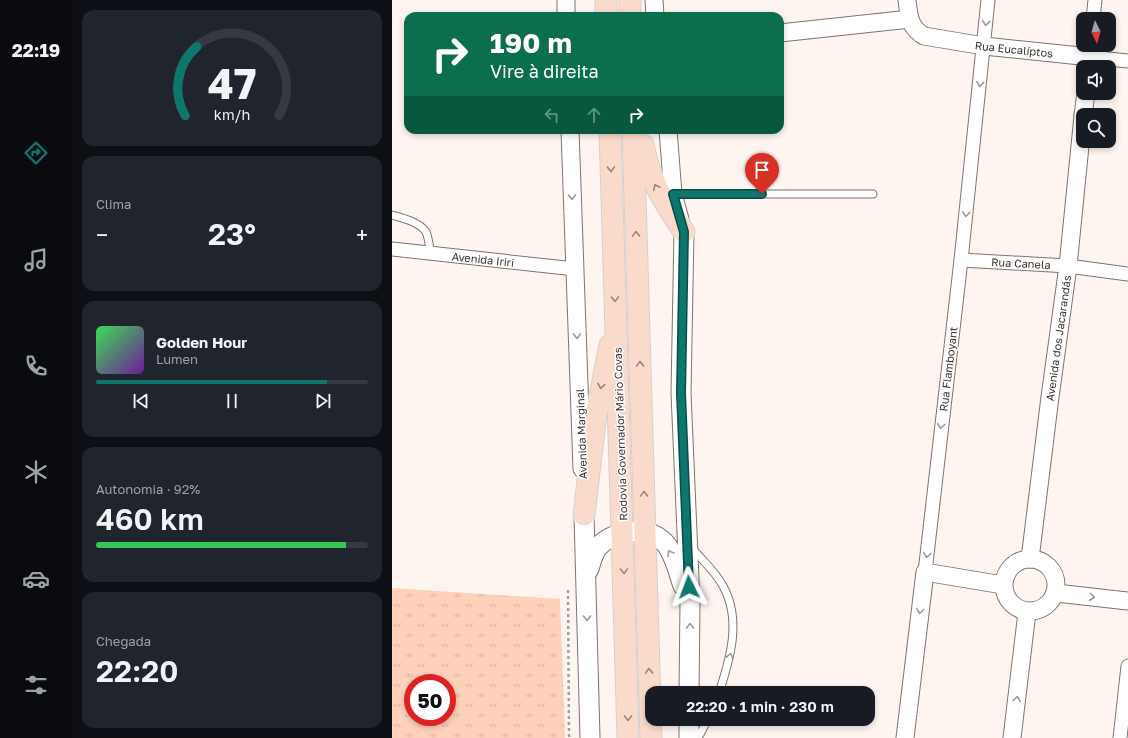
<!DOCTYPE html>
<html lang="pt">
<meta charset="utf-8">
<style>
:root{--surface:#171b24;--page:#20242c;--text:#f1f3f6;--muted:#9ea1a6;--line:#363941;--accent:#0f766e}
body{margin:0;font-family:"Golos Text",sans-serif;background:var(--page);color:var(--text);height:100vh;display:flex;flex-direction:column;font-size:15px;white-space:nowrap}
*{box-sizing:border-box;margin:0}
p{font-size:13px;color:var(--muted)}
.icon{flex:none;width:22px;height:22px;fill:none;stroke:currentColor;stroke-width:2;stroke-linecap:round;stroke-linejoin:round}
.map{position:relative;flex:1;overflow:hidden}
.drawer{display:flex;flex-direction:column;gap:10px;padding:10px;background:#0d0f14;width:320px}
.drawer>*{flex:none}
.guide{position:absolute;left:12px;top:12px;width:380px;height:122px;border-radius:12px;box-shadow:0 2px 6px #0003;background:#0b6e4f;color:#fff;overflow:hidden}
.needle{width:26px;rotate:175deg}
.buttons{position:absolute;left:684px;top:12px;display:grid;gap:8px}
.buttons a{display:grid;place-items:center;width:40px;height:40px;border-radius:8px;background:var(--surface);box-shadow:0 2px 6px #0003;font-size:20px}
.speed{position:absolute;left:12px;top:674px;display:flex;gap:8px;font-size:20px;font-weight:700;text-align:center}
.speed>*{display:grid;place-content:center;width:52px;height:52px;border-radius:50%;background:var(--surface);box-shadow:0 2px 6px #0003;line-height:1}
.speed .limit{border:6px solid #d22;background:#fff;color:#111}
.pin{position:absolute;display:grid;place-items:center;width:34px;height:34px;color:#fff;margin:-41px -17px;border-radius:50% 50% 50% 0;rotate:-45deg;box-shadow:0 0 4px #0007}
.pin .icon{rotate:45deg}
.me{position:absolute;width:44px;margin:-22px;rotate:357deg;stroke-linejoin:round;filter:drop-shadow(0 0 3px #0008)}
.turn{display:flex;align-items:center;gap:14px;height:84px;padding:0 20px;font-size:18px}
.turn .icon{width:52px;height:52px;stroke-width:2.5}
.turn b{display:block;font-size:28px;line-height:34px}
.lanes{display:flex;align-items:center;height:38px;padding:0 20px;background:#0003;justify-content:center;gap:20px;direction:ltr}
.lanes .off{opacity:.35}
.big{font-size:30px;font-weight:600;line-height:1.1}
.drawer .tile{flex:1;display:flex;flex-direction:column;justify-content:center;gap:6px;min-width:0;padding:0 14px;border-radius:12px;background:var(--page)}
.drawer .dial{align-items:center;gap:0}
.dial svg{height:104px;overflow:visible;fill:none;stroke:var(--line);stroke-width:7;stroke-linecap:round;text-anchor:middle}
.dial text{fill:var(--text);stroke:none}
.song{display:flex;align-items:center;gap:12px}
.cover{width:48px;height:48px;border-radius:6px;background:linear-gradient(135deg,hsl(130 70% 55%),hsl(280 70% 35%))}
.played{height:4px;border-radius:2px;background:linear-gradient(90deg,var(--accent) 85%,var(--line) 85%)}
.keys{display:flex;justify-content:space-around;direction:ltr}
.heat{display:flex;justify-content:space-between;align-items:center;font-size:22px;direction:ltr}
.charge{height:6px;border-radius:3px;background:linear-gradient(90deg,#34c759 92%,var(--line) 0)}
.trip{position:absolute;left:253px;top:686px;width:230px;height:40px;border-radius:12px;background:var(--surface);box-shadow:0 2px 6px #0003;font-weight:600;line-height:40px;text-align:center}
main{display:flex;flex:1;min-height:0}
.tabs{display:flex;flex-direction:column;width:72px;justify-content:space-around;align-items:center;background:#090b0e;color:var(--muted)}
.tabs .icon{width:28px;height:28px}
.tabs .active{color:var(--accent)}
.tabs b{font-size:18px;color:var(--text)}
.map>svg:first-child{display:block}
.grass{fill:url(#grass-tufts);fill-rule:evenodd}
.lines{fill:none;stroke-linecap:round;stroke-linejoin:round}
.service-casing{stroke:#80736d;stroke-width:9}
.minor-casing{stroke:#80736d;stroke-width:15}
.tertiary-casing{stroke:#80736d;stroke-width:19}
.secondary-casing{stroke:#80736d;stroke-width:21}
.primary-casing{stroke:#d3d2d1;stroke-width:23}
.path{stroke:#a69f9b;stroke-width:2.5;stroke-dasharray:3 3;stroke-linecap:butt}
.service{stroke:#fff;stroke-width:7}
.minor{stroke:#fff;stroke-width:13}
.tertiary{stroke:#fff;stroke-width:17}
.secondary{stroke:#fff;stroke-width:19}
.primary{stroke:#fadaca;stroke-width:21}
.oneway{stroke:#9c9998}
.oneway2{stroke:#99867d}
.route-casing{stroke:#0a4d48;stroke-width:10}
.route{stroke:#0f766e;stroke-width:7}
.labels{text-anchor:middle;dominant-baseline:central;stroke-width:3;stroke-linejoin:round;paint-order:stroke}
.street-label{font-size:11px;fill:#383330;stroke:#fff}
</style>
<main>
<nav class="tabs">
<b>22:19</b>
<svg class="icon active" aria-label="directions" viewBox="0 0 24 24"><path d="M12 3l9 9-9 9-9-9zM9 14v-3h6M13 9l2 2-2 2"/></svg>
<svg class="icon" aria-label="music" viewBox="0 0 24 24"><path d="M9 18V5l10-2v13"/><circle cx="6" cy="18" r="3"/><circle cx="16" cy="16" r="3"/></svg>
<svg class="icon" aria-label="phone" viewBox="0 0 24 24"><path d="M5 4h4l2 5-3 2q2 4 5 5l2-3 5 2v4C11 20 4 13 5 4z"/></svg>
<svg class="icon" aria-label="climate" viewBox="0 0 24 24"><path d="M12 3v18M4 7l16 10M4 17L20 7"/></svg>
<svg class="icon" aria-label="car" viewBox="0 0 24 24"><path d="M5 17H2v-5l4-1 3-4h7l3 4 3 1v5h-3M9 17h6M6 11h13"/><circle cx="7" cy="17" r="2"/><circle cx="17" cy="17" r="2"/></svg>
<svg class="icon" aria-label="filters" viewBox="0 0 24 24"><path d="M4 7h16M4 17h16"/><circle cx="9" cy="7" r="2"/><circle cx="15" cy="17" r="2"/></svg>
</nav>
<section class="drawer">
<div class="tile dial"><svg viewBox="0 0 100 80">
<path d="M14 69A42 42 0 1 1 86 69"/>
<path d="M14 69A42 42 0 0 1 23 16" stroke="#0f766e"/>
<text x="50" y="56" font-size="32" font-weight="700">47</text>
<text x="50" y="72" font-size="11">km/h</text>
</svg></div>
<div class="tile"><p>Clima</p>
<div class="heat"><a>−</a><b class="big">23°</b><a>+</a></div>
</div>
<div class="tile">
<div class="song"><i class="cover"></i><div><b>Golden Hour</b><p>Lumen</p></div></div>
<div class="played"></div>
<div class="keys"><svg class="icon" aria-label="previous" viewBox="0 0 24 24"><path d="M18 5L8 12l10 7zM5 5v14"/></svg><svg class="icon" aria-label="pause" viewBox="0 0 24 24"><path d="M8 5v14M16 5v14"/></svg><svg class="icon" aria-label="next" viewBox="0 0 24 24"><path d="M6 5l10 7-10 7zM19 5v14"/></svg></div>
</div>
<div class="tile"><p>Autonomia · 92%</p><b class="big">460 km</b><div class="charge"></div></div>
<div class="tile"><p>Chegada</p><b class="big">22:20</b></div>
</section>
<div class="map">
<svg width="736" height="738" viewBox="0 0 736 738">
<defs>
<pattern id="grass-tufts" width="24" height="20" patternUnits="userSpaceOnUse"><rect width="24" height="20" fill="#fed1bb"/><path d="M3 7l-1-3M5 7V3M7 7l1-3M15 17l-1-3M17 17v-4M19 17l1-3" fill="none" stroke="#dab4a1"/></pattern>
</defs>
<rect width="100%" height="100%" fill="#fef5f1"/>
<path class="grass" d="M0 588 168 599 173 738H0ZM21 683H55V717H21Z"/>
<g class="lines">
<defs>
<g id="service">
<path d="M281 194H481"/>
<path d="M0 215C10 218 28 222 34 232 37 238 37 247 39 254"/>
<path d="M300 548C310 560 324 572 331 586 350 620 338 659 327 693"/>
<path d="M306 738 316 719"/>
</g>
<g id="minor">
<path d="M701 19 703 0"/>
<path d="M699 45 698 57 736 61"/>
<path d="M0 249 183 269"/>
<path d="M569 260 676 266 736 274"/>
<path d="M533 572 569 260 596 0"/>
<path d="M728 738 736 666"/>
</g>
<g id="tertiary">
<path d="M174 0V16"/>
<path d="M262 0 263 16"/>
<path d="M515 0C517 16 517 27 532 36L592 46 698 57 697 67"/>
<path d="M388 33 518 19"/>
<path d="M691 115 694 93"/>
<path d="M178 130 190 469"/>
<path d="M276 130 281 194 288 219"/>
<circle cx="638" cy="585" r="26"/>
<path d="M638 559 658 397 676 266 691 116"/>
<path d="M664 593 736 601"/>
<path d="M513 738 533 572 611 585"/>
<path d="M620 738 635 612"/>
</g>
<g id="secondary">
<path d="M292 232 289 393 298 602 297 693"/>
<path d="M192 515 198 738"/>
<path d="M197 569C199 562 201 553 206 547 221 531 254 525 271 541 282 551 286 572 291 586"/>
<path d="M297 738V719"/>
</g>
<g id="primary">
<path d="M214 0V16"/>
<path d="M238 0V16"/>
<path d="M218 130 236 738"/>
<path d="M241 130 259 738"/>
<path d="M251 145C259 184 271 200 292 232"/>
<path d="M192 515 203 421 218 345"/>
</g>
</defs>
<use href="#service" class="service-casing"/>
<use href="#minor" class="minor-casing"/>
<use href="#tertiary" class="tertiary-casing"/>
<use href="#secondary" class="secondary-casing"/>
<use href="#primary" class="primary-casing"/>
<path class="path" d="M176 590 177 738"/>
<use href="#service" class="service"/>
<use href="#minor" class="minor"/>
<use href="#tertiary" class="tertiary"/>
<use href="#secondary" class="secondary"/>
<use href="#primary" class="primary"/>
</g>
<defs><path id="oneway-chevron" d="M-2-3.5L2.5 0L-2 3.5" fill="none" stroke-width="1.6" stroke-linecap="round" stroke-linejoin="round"/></defs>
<g class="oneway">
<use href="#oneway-chevron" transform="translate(594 23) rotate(95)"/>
<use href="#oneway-chevron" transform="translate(588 84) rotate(96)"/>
<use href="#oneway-chevron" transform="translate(180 197) rotate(88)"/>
<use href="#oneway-chevron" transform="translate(574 214) rotate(96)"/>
<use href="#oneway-chevron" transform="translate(185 336) rotate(88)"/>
<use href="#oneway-chevron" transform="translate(549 426) rotate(97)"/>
<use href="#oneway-chevron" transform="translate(278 553) rotate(-118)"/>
<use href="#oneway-chevron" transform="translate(535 555) rotate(97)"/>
<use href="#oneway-chevron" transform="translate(700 597) rotate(7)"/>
<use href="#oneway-chevron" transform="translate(528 611) rotate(97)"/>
<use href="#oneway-chevron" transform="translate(195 618) rotate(89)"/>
<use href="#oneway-chevron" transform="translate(298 626) rotate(-90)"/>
<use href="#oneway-chevron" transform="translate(338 656) rotate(-77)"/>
<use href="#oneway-chevron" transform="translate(625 699) rotate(-83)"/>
</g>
<g class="oneway2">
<use href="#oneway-chevron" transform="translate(219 169) rotate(88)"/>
<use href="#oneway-chevron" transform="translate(264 187) rotate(-117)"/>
<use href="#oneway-chevron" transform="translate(244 234) rotate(-92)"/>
<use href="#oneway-chevron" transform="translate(223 299) rotate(88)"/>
<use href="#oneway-chevron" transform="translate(248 364) rotate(-92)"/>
<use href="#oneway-chevron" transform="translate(209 386) rotate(100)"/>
<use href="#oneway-chevron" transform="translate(252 494) rotate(-92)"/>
<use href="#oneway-chevron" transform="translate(232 571) rotate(88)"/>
<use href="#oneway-chevron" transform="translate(257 671) rotate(-92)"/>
<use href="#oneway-chevron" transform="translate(236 718) rotate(89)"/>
</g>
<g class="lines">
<defs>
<path id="route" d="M297 587 289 393 292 232 281 194H370"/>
</defs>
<use href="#route" class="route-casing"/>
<use href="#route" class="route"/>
</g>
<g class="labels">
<g class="street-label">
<text transform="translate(622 49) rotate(6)">Rua Eucalíptos</text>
<text transform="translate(91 259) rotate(6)">Avenida Iriri</text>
<text transform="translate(629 263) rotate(3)">Rua Canela</text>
<text transform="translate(666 338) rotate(-82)">Avenida dos Jacarandás</text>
<text transform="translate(556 369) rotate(-83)">Rua Flamboyant</text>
<text transform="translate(189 434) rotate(-92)">Avenida Marginal</text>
<text transform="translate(228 434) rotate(-92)">Rodovia Governador Mário Covas</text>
</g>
</g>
</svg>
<div class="buttons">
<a><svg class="needle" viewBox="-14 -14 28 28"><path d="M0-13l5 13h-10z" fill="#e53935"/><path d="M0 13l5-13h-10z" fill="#9ea1a6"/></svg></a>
<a><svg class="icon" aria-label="sound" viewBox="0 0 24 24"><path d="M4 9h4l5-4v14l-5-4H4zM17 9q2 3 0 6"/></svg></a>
<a><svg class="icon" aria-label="search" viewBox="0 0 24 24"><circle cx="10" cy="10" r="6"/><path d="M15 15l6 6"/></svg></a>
</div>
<div class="speed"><div class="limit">50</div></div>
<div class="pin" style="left:370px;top:194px;background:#d93025"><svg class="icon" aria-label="arrive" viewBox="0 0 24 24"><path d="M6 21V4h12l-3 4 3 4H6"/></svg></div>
<svg class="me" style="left:297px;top:587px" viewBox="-20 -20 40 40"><path d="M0-17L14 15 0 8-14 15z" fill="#0f766e" stroke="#fff" stroke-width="4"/></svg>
<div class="trip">22:20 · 1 min · 230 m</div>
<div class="guide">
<div class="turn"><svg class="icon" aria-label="right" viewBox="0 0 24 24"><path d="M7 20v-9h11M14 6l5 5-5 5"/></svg><div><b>190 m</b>Vire à direita</div></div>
<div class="lanes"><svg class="icon off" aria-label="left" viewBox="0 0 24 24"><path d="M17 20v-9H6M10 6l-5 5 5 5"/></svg><svg class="icon off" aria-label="ahead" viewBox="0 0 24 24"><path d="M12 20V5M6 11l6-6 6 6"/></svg><svg class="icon" aria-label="right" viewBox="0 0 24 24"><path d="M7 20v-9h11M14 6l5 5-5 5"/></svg></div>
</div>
</div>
</main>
